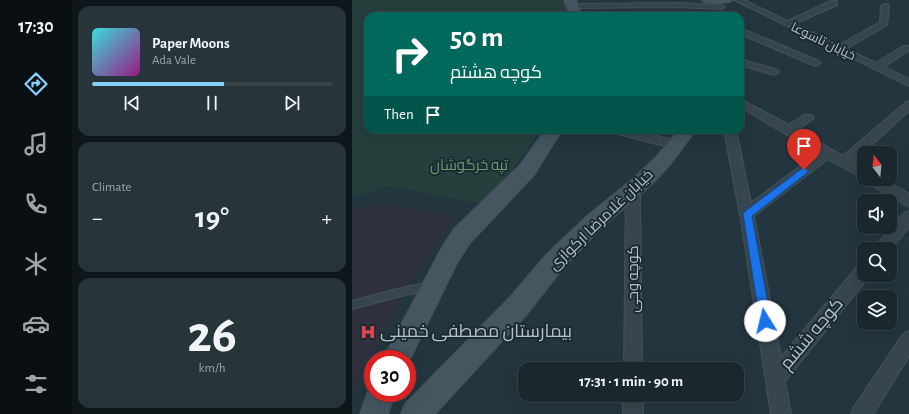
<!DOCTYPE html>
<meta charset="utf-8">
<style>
:root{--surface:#1a282e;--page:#27343a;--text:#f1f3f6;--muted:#9fa6aa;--line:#38444a;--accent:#87cefa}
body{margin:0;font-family:"Alegreya Sans",Cairo,sans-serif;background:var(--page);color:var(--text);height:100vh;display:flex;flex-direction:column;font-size:15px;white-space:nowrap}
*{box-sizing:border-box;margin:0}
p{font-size:13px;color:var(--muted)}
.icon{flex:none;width:22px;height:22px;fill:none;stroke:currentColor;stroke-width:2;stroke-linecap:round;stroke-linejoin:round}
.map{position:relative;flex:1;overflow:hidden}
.details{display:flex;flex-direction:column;gap:6px;padding:6px;background:#0e1619;width:280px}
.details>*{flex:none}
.hud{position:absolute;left:12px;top:12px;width:380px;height:122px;border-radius:12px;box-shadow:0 4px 16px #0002,0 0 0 1px var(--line);background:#00695c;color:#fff;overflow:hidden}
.needle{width:26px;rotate:344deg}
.buttons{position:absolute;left:505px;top:146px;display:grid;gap:8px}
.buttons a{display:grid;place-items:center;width:40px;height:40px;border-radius:8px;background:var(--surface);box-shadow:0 4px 16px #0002,0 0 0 1px var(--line);font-size:20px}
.speed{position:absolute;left:12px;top:350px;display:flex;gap:8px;font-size:20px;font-weight:700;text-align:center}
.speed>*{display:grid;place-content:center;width:52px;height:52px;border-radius:50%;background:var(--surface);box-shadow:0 4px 16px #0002,0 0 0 1px var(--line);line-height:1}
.speed .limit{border:6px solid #d22;background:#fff;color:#111}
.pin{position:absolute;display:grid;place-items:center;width:34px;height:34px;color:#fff;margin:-41px -17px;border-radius:50% 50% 50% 0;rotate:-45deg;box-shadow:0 0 4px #0007}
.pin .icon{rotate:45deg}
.me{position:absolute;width:44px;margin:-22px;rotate:351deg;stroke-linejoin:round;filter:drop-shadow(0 0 3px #0008)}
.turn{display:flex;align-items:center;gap:14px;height:84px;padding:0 20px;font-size:18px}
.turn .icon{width:52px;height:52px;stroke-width:2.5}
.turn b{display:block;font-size:28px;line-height:34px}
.then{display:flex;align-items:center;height:38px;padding:0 20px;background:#0003;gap:8px;font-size:15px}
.big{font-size:30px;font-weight:700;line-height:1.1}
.details .widget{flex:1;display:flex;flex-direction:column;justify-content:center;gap:6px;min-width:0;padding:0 14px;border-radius:12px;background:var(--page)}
.details .dial{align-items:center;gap:0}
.dial b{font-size:52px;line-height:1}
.song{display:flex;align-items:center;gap:12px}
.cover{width:48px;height:48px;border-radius:6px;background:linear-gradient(135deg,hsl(180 70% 55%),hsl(310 70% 35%))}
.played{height:4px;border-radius:2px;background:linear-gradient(90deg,var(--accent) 55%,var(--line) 55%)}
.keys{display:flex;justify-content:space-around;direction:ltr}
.heat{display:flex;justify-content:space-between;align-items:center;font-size:22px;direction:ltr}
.trip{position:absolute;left:166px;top:362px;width:226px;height:40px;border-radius:12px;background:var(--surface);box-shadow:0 4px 16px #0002,0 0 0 1px var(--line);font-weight:700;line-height:40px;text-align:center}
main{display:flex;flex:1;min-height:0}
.menu{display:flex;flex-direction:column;width:72px;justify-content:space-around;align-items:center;background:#0a1012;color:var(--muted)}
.menu .icon{width:28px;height:28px}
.menu .selected{color:var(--accent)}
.menu b{font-size:18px;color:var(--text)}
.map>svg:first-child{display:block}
.medical{fill:#2f313f}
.green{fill:#253f3c}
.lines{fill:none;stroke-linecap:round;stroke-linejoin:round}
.lane-casing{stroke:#43525a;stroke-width:2}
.street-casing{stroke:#43525a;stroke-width:2}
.secondary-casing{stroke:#43525a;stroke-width:2}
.lane{fill:#37464e;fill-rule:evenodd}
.street{fill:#37464e;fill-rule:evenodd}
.secondary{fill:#455661;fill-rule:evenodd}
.route{fill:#1a73e8;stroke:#114b97}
.labels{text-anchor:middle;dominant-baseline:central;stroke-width:4;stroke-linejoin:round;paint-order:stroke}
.far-street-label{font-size:13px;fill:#b3c1c9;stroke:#1c2b33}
.park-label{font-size:15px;fill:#6a9b69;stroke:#1c2b33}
.street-label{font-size:15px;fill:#b3c1c9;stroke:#1c2b33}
.near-poi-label{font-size:18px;fill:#b3c1c9;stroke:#1c2b33;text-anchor:start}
.near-street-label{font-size:18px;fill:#b3c1c9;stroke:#1c2b33}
</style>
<main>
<nav class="menu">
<b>17:30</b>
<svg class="icon selected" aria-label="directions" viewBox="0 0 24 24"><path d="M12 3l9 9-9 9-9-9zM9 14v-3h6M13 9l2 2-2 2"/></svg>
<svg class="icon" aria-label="music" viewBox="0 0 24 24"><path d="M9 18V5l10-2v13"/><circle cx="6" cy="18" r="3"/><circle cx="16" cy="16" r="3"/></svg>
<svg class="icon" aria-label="phone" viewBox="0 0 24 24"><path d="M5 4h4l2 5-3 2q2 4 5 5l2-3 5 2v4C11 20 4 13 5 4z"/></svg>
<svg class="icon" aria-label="climate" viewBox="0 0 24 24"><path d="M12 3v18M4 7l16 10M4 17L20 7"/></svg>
<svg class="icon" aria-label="car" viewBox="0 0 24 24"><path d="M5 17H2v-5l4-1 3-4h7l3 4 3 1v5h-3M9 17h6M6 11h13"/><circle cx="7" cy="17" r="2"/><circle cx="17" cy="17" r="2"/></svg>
<svg class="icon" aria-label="filters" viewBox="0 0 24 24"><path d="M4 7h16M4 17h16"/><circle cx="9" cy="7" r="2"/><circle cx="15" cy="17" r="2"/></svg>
</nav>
<section class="details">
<div class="widget">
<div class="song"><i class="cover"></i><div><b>Paper Moons</b><p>Ada Vale</p></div></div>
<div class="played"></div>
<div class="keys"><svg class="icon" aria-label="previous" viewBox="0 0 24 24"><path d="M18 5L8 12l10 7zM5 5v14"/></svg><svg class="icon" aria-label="pause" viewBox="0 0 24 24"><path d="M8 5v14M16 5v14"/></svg><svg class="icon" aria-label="next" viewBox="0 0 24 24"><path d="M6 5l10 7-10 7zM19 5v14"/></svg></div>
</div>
<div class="widget"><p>Climate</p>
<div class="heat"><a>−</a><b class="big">19°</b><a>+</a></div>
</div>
<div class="widget dial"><b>26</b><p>km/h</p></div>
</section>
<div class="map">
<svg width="557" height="414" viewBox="0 0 557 414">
<rect width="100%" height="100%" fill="#23353e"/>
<path class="medical" d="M35 203 103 217 65 270 0 394V210Z"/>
<path class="green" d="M0 0H211L218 16H16V130H189L134 205 37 186 0 198Z"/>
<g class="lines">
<defs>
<path id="lane" d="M78 282 81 283 82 286 81 289 78 290 45 297 0 309V301L45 289Z"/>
<g id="street">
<path d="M382 0H392L435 21 479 1H485V5L442 24 487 45 528 22 529 6 533 4H536L537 6 535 25 494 49 524 63 551 46H557V50L532 67 557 79V86Z"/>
<path d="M324 3 369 5 373 7 369 9 324 7 220 8 216 6 220 4Z"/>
<path d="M388 28 467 61 469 63 464 66 461 65 388 34Z"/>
<path d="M388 59 426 70 427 72 422 75 388 65Z"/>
<path d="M388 99 437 125 452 115H460L462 118 446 130 491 156 553 103 557 101V111L501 162 512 168V179L476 159 402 216 429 357 506 266 512 264V275H518L433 381 439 414H419L389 220 372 130H384L399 203 466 153 388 107Z"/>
<path d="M260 130H282L328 142 330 145 328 148 324 149 262 133Z"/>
<path d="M513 179H531L557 194V207L515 183Z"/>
<path d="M281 185 286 186 288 190 290 369H272L274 190 276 186Z"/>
<path d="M557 211V227L538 251V249H522L525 244 552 213Z"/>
<path d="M557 331V356L521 414H499L502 407 551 334Z"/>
<rect x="271" y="395" width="20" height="19"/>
</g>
<g id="secondary">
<path d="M212 0H224L230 16H218Z"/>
<path d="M350 0H380L378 2 363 4 352 2Z"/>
<path d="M193 130H210L182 175 118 243 105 263 55 365V359H31L89 249 102 229 168 165Z"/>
<path d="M327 130H344L317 166 297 187 249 228 211 268 176 313 83 414H49L53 404 158 297 195 254 235 216 283 177 305 156Z"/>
<path d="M21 382V393H43L36 414H8L19 383Z"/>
</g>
</defs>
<use href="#lane" class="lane-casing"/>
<use href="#street" class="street-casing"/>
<use href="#secondary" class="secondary-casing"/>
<use href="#lane" class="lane"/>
<use href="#street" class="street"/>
<use href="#secondary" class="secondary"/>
</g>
<path class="route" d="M452 167 456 170 455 173 400 216 419 321 417 325 413 326 409 325 408 321 391 214 392 212Z"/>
<defs>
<symbol id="hospital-bare" viewBox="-9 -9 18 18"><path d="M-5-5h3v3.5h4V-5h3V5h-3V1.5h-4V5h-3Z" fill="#e0444e" stroke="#1c2b33" stroke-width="2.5" paint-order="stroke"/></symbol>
</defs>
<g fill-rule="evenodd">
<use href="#hospital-bare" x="5" y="321" width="22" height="22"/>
</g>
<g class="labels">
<g class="far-street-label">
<text transform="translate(471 42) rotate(26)">خیابان تاسوعا</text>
</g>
<g class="park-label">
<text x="117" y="165">تپه خرگوشان</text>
</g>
<g class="street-label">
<text transform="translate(249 220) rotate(-44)">خیابان غلامرضا ارکوازی</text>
<text transform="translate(281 279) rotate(-90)">کوچه وحی</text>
</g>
<g class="near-poi-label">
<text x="28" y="332">بیمارستان مصطفی خمینی</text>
</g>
<g class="near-street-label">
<text transform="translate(460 334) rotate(-50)">کوچه ششم</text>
</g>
</g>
</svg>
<div class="buttons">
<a><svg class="needle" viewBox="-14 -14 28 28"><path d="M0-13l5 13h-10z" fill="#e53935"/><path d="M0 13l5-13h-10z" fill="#9fa6aa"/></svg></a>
<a><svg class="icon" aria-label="sound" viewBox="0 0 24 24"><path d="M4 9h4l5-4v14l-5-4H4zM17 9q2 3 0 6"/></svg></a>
<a><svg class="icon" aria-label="search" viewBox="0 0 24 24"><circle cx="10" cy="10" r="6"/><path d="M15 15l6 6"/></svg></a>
<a><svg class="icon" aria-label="layers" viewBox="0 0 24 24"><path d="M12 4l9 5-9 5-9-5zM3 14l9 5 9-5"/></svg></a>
</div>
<div class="speed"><div class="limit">30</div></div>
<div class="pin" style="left:452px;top:170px;background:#d93025"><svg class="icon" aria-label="arrive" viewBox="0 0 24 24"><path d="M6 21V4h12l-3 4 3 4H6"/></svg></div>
<svg class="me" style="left:413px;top:321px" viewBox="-20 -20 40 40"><circle r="19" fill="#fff"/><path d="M0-13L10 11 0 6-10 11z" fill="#1a73e8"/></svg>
<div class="trip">17:31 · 1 min · 90 m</div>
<div class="hud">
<div class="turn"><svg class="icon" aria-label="right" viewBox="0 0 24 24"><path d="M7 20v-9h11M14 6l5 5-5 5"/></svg><div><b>50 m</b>کوچه هشتم</div></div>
<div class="then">Then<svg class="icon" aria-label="arrive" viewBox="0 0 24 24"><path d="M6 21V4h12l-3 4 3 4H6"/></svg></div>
</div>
</div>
</main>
